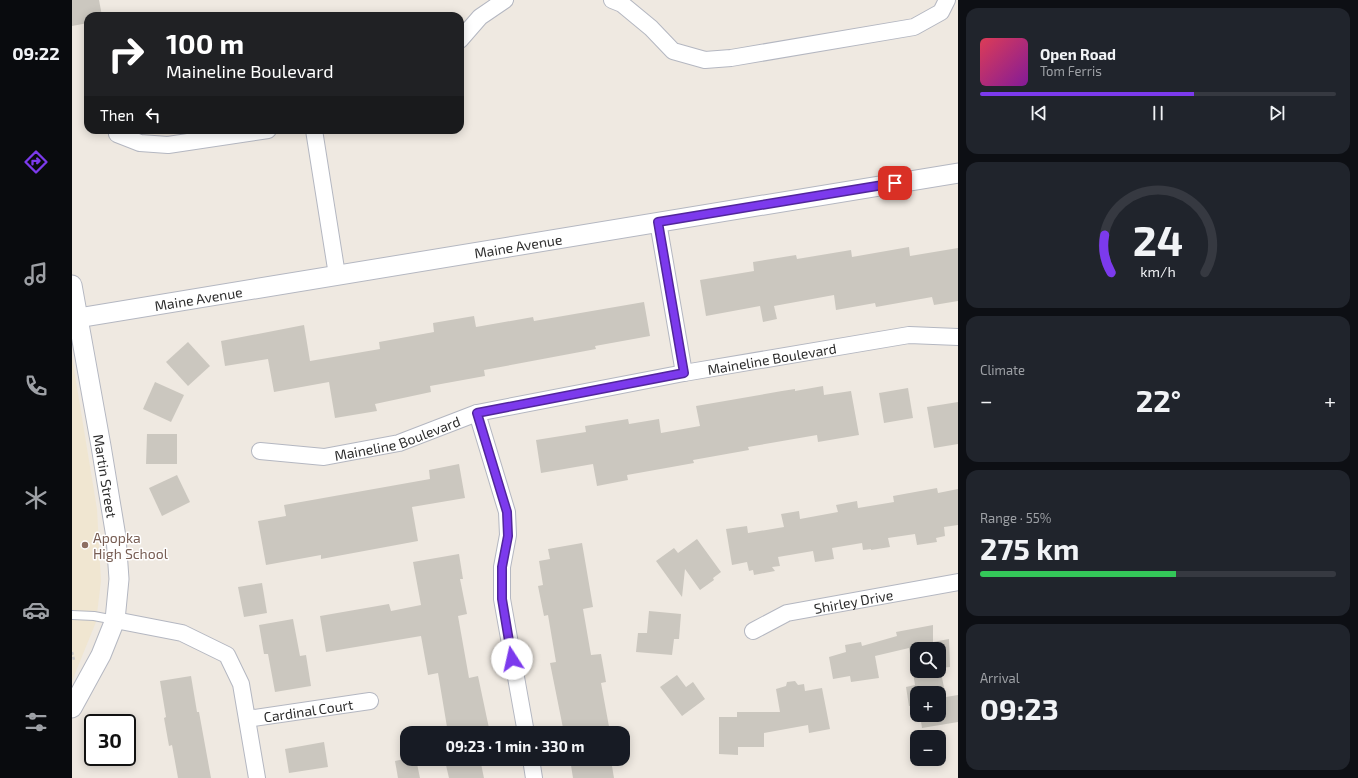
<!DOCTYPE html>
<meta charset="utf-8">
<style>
:root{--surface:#171b24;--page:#20242c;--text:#f1f3f6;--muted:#9ea1a6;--line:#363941;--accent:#7c3aed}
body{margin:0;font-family:"Exo 2",sans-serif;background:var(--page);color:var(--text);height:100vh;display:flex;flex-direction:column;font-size:15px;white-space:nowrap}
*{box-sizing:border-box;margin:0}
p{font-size:13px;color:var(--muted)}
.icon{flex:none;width:22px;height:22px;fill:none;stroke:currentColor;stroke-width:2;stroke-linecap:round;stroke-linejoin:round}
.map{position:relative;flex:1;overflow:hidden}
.sheet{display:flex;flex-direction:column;gap:8px;padding:8px;background:#0d0f14;width:400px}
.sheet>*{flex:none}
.guide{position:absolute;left:12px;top:12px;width:380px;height:122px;border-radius:12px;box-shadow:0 2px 10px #0003;background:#202124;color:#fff;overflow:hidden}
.controls{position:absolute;left:838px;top:642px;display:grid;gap:8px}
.controls a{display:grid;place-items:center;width:36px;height:36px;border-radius:8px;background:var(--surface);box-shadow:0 2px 10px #0003;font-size:20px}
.speed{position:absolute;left:12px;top:714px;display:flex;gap:8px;font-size:20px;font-weight:700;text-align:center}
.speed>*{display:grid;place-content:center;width:52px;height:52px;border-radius:50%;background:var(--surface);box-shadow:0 2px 10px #0003;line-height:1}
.speed .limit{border:2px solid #111;border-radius:6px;background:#fff;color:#111}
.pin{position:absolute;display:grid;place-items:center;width:34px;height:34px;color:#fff;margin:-17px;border-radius:8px;box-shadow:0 2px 6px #0006}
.me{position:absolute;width:44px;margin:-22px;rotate:350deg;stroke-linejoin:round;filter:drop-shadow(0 0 3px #0008)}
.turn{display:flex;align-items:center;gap:14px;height:84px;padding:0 16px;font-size:18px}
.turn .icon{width:52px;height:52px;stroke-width:2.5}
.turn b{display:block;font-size:28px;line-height:34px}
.then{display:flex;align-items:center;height:38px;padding:0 16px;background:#0003;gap:8px;font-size:15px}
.big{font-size:30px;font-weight:700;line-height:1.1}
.sheet .card{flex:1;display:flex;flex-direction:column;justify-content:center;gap:6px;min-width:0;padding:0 14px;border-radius:12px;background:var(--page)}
.sheet .dial{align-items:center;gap:0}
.dial svg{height:104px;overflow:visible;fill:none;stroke:var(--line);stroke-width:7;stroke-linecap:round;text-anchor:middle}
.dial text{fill:var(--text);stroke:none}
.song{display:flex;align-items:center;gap:12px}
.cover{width:48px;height:48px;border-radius:6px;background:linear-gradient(135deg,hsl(350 70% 55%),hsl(290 70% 35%))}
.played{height:4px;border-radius:2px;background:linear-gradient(90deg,var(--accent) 60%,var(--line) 60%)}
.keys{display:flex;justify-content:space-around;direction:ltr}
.heat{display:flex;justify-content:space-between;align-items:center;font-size:22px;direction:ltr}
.charge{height:6px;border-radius:3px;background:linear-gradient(90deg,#34c759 55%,var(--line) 0)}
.trip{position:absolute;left:328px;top:726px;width:230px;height:40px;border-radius:12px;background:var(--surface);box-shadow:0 2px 10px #0003;font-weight:700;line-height:40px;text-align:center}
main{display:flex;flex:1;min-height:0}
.dock{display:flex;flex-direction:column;width:72px;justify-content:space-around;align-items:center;background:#090b0e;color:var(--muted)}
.dock .icon{width:28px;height:28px}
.dock .selected{color:var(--accent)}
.dock b{font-size:18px;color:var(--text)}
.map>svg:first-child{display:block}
.education{fill:#f0e6d1}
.building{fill:#cbc7bf;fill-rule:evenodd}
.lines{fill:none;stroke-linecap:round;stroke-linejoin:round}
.service-casing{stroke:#b4b7c1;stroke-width:10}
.minor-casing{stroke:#b4b7c1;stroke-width:18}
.tertiary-casing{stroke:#b4b7c1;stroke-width:21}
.path{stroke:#c9c9c9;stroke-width:2.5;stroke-dasharray:3 2;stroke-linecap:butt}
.service{stroke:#fff;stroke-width:8}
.minor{stroke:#fff;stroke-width:16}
.tertiary{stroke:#fff;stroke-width:19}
.route-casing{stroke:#51269a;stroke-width:10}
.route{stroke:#7c3aed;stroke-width:7}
.education-dot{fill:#8d6e63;stroke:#fff;stroke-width:1.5}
.labels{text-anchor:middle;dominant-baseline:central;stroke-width:3;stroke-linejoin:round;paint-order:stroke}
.street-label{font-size:14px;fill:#2e2e2e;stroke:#fff}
.education-label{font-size:14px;fill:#785e54;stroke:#fff;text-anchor:start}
</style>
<main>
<nav class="dock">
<b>09:22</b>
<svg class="icon selected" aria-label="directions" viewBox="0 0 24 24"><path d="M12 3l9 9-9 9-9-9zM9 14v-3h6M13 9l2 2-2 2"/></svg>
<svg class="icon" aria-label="music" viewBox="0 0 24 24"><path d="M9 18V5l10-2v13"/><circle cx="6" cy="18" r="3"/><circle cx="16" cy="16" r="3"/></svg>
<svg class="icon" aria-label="phone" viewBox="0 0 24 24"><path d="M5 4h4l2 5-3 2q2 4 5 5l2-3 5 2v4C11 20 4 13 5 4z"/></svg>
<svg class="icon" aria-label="climate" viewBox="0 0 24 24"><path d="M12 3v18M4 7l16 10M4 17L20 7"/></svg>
<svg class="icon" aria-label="car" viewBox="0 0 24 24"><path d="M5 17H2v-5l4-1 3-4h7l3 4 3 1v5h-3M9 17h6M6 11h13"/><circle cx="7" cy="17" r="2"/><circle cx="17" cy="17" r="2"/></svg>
<svg class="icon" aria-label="filters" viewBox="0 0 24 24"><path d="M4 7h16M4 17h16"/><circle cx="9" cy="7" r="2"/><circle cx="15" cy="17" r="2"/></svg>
</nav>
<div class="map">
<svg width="886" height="778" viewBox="0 0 886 778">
<rect width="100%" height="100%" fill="#efe9e1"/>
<path class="education" d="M0 357 25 509 29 581 24 622 0 681Z"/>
<g class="building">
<path d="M0 0H27L30 16H16V23L0 26Z"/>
<path d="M837 247 838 256 886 248V301L862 305 860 297 804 307 803 303 764 310 762 295 702 306 705 319 691 322 688 306 634 316 628 280 682 271 681 262 724 255 725 259 779 250 780 257Z"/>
<path d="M572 302 578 336 523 346 524 349 412 370 413 376 358 386 359 392 303 404 305 411 263 418 257 382 202 392 196 359 153 366 149 341 232 325 238 361 308 349 307 342 362 332 361 323 402 316 404 327 461 317 462 321Z"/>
<path d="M116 342 138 366 116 386 94 362Z"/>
<path d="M83 382 112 395 99 422 71 409Z"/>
<path d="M751 386 752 395 779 391 787 435 746 442 745 435 676 447 677 450 621 460 622 463 555 475 556 480 525 486 521 464 469 473 464 440 514 432 513 426 556 419 557 424 587 419 589 433 628 426 624 406 710 391 723 389V391Z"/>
<path d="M836 388 841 418 812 423 807 393Z"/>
<path d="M886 402V444L862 448 855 407Z"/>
<path d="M75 434H105V464H74Z"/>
<path d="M387 464 393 498 340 507 346 541 249 559V555L194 565 186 521 214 516 212 505 358 479 357 470Z"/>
<path d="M105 475 118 502 90 516 77 488Z"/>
<path d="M865 488 866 493 886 489V525L872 527 873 536 864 538 865 542 845 545 843 534 816 538 818 547 799 550V549L791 550 790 543 760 548 762 559 743 562 741 551 706 557 708 566 700 567 703 571 682 575 681 570 677 571 675 562 660 565 654 529 675 526 676 533 712 527 709 514 727 511 728 519 766 512 764 505 785 501 786 508 822 502 821 496Z"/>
<path d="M625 539 649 572 641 578 642 580 628 590 613 569 610 597 584 561 602 548 606 553Z"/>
<path d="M510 543 521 607 511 609 519 655 529 654 534 682 529 683 538 732H543V733H492L478 663 484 662 476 615 472 616 466 586 471 585 467 561 478 559 476 549Z"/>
<path d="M387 554 391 579H388L395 614 386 616 397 678 406 676 418 733H376L366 673 356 675 349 636 254 652 248 616 317 604 319 611 349 605 341 562Z"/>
<path d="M190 583 195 613 172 617 166 587Z"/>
<path d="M577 611 609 614 607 639H602L600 655 564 652 566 633H575Z"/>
<path d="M221 619 228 656 234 655 239 686 203 692 196 654H192L187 625Z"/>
<path d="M861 625V642L877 639 878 667 868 668 874 697 886 695V722L850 728 848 715H867V693H845V705L837 706 834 687 843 685 837 648 803 656 807 678 779 682 778 676 761 679 757 657 774 652 773 645 789 642 790 646 825 636 824 632ZM845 649H867V671H845Z"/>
<path d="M605 675 614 687 621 682 633 699 610 716 588 687Z"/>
<path d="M119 676 125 712H127L139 778H106L100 745 97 746 92 718 94 717 88 681Z"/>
<path d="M723 681 726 685 732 684 733 691 750 688 758 729 737 733 736 725 692 733V747H666V755L647 754V717H665V712H708L704 689 714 686 715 682Z"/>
<path d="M252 742 256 767 217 773 213 749Z"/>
<path d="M332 759H344L348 778H326L323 761Z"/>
<path d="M383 759H408L412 778H377L373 761Z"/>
<path d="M498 759H544L539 760 542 778H501Z"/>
</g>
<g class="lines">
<defs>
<path id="service" d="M0 615 22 616 43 620"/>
<g id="minor">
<path d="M540 0 550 4 579 28 601 51 633 60 659 58 842 27 869 12 875 0"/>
<path d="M388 40 408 17 433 0"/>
<path d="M242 130 265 275"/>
<path d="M45 134 68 143 96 145 196 130"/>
<path d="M586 222 612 373"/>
<path d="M405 413 435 512 436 535 430 567V599L454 733"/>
<path id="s1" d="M188 451 252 457 327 443 405 413 612 373 837 335 886 337"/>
<path d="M43 620 110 633 155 655 169 684 185 778"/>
<path id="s2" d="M681 631 715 613 886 582"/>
<path id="s3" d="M175 719 298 701"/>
<path d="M459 759 462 778"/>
</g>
<g id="tertiary">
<path id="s4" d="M0 285 29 446 44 537 47 579 43 620 29 655 0 708"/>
<path id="s5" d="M6 318 886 173"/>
</g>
</defs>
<use href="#service" class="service-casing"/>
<use href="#minor" class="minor-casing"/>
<use href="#tertiary" class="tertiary-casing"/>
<path class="path" d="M0 652 2 660"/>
<use href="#service" class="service"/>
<use href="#minor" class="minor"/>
<use href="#tertiary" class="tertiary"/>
</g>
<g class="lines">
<defs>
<path id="route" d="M440 659 430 599V567L436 536 435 512 405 413 612 373 586 222 823 183"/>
</defs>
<use href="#route" class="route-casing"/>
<use href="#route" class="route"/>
</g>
<circle class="education-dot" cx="13" cy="545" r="4"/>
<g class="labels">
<g class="street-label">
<text stroke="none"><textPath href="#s5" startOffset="446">Maine Avenue</textPath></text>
<text stroke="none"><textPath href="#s5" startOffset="122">Maine Avenue</textPath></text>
<text stroke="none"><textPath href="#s1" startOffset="524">Maineline Boulevard</textPath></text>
<text stroke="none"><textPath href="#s1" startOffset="140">Maineline Boulevard</textPath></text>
<text stroke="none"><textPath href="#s4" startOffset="194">Martin Street</textPath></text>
<text stroke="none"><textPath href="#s2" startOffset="106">Shirley Drive</textPath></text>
<text stroke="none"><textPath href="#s3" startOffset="62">Cardinal Court</textPath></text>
</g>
<g class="education-label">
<text x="21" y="537">Apopka<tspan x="21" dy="16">High School</tspan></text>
</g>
</g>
</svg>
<div class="controls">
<a><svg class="icon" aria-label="search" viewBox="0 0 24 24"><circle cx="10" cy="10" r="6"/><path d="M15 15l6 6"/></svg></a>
<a>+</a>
<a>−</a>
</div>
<div class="speed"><div class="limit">30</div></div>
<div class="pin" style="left:823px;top:183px;background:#d93025"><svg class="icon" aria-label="arrive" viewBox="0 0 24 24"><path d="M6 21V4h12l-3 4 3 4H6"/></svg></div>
<svg class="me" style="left:440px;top:659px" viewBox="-20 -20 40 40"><circle r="19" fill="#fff"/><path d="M0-13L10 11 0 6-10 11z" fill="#7c3aed"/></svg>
<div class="trip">09:23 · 1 min · 330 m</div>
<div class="guide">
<div class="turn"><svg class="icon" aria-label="right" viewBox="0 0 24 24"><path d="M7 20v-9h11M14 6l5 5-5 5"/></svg><div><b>100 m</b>Maineline Boulevard</div></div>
<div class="then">Then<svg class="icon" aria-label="left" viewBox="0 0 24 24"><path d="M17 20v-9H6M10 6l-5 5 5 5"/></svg></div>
</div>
</div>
<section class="sheet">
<div class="card">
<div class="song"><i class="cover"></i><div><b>Open Road</b><p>Tom Ferris</p></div></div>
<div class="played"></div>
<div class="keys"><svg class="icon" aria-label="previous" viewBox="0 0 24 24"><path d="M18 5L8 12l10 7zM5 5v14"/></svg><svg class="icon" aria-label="pause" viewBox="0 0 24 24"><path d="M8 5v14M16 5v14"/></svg><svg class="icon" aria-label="next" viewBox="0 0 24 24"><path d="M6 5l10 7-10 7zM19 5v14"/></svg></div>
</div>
<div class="card dial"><svg viewBox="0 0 100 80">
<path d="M14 69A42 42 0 1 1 86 69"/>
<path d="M14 69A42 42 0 0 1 9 40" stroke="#7c3aed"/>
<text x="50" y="56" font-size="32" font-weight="700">24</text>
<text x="50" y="72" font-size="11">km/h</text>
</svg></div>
<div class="card"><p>Climate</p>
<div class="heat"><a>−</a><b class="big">22°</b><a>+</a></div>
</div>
<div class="card"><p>Range · 55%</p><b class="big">275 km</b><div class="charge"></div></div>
<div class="card"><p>Arrival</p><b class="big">09:23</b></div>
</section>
</main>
